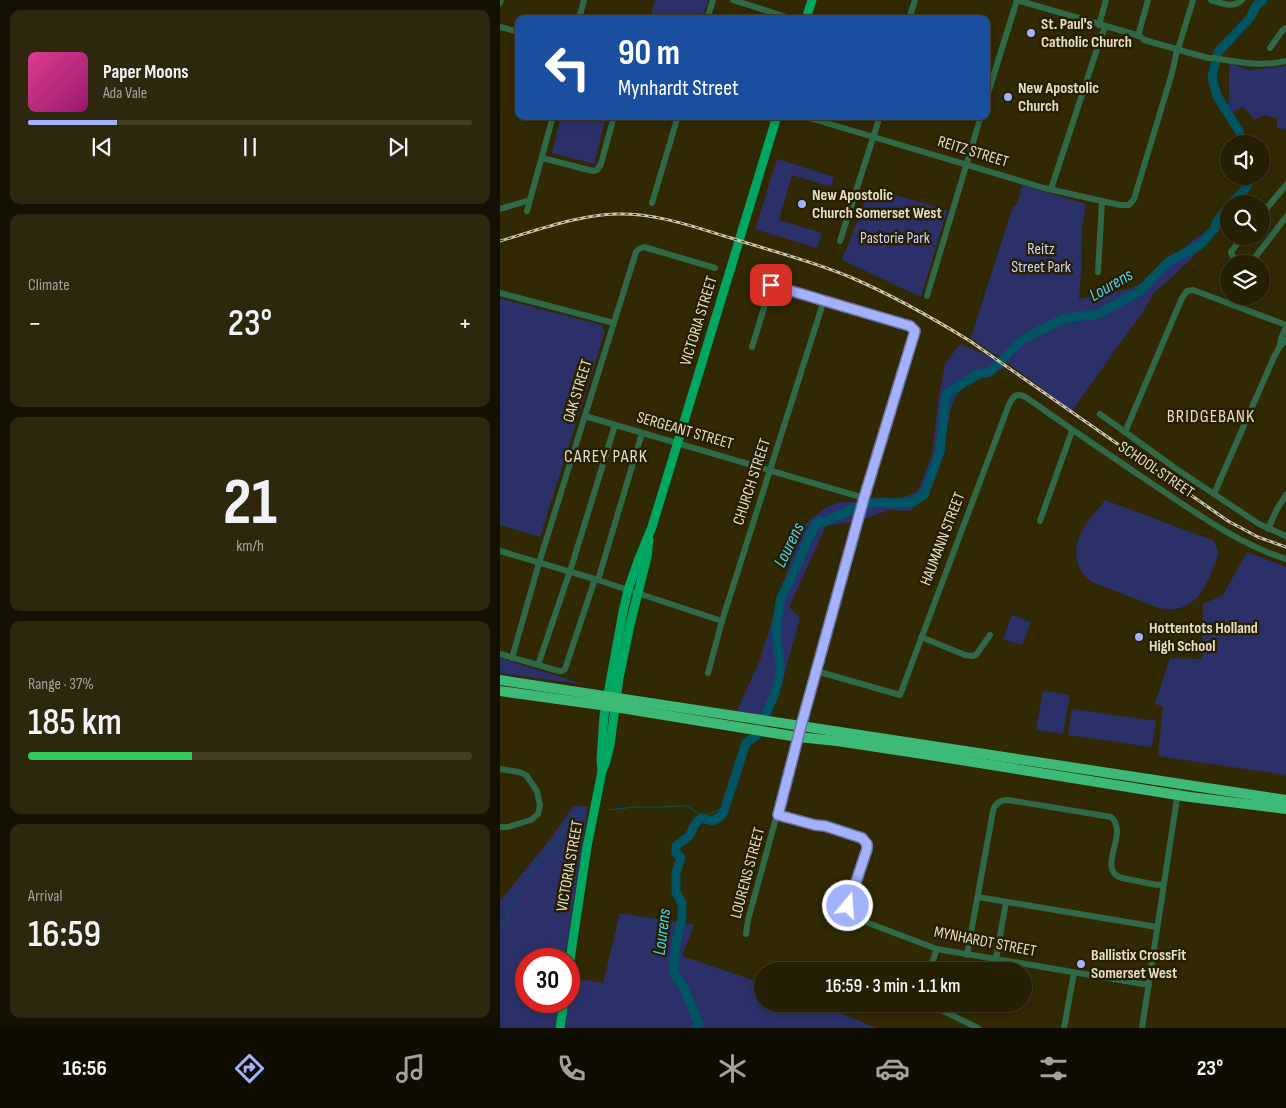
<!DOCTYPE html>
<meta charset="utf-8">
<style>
:root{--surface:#251f03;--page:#2d270d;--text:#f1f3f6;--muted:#a3a29a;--line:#423d25;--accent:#a4b1fc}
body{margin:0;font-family:"Sofia Sans Condensed",sans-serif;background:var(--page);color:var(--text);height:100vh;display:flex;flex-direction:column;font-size:19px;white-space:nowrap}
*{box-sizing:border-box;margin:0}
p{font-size:16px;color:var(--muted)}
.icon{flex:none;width:28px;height:28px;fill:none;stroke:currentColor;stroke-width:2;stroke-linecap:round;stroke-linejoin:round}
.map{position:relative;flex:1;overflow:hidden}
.sheet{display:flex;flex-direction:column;gap:10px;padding:10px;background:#141102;width:500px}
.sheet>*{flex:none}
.top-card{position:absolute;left:15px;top:15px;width:475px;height:105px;border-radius:10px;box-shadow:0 2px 8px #0003,0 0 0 1px var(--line);background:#1a4fa0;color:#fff;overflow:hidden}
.fabs{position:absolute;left:720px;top:135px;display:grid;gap:10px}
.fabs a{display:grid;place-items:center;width:50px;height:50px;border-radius:50%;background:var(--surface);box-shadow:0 2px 8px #0003,0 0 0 1px var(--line);font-size:25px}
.speed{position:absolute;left:15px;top:948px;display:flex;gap:10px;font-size:25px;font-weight:700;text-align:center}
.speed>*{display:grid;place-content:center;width:65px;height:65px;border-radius:50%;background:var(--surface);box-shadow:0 2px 8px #0003,0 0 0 1px var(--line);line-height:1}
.speed .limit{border:8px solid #d22;background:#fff;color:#111}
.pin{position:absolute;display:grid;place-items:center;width:42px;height:42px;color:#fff;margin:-21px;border-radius:10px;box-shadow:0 2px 8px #0006}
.me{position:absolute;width:55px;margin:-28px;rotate:18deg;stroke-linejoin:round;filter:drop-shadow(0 0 4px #0008)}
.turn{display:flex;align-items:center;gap:18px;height:105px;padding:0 20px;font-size:22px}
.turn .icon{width:65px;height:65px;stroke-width:2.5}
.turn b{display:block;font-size:35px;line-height:42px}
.big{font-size:38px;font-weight:600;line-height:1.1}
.sheet .card{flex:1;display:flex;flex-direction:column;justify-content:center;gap:8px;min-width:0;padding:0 18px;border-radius:10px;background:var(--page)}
.sheet .dial{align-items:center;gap:0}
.dial b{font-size:65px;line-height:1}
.song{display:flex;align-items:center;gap:15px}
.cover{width:60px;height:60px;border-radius:8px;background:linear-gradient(135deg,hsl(330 70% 55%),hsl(320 70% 35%))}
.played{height:5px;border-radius:2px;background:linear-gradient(90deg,var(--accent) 20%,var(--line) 20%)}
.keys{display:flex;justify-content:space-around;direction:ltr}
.heat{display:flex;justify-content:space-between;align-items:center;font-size:28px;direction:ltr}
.charge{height:8px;border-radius:4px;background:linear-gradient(90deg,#34c759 37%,var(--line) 0)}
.trip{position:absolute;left:254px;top:962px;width:278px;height:50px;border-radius:25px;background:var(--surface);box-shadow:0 2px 8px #0003,0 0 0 1px var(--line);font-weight:600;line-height:50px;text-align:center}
.dock{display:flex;height:80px;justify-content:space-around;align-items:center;background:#0f0c01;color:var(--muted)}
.dock .icon{width:35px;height:35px}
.dock .current{color:var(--accent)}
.dock b{font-size:22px;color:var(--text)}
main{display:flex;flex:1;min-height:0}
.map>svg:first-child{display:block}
.green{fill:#2b3069}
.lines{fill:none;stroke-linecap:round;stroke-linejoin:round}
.stream{stroke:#005565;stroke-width:1}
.river{stroke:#005565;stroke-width:9}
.minor{stroke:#2f6947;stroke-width:6}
.major{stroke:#00a762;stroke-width:9}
.highway{stroke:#3dba78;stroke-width:10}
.rail-casing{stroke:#cac5af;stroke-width:3}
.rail{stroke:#271f00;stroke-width:1;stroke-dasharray:4;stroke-linecap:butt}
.route-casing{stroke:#6b73a4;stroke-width:12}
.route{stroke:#a4b1fc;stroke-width:9}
.poi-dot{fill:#a4b1fc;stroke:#271f00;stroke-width:2}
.labels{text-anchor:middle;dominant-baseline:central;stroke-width:5;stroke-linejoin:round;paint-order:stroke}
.poi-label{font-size:16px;font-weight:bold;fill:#e1ddc9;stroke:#271f00;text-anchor:start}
.street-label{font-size:16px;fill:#e1ddc9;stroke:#271f00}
.park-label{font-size:16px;fill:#cad3ff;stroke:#271f00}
.water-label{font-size:18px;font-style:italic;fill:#4ad3f2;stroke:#271f00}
.neighbourhood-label{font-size:18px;letter-spacing:1px;fill:#e1ddc9;stroke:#271f00}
</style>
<main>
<section class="sheet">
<div class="card">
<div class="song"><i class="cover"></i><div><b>Paper Moons</b><p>Ada Vale</p></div></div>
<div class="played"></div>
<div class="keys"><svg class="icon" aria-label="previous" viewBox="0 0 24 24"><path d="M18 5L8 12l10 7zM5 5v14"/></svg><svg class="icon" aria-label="pause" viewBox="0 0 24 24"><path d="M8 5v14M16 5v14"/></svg><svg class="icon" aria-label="next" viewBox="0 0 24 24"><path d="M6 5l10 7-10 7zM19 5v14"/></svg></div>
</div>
<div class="card"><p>Climate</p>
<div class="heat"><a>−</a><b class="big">23°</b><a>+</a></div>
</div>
<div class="card dial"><b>21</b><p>km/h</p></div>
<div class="card"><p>Range · 37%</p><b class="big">185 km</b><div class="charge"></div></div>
<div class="card"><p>Arrival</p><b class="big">16:59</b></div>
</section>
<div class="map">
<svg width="786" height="1028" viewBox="0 0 786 1028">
<rect width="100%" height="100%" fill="#312904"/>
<g class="green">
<path d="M155 0H208L202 19H150Z"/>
<path d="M731 62 744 69 750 70 786 66V129L777 128V118L764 115 754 120 746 110 742 107 733 112 727 106 729 101V67Z"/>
<path d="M61 116H106L94 164 52 153Z"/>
<path d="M277 159 334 177 331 187 292 175 279 220 322 233 317 248 255 229Z"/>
<path d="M522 185 586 204 582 228 581 273 579 299 628 289 640 284 667 262 677 256 693 240 708 230 714 223 720 229C698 251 677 275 652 294L653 295 639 318 630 329 572 411 508 363 498 355 494 354 471 338 513 206 517 204Z"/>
<path d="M370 188 447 210 421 297 342 260Z"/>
<path d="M2 299 101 325 105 331 40 537 0 525V300Z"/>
<path d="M460 344 489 356 505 368C491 374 472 379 461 390 448 402 448 432 444 449 441 460 434 482 428 492 424 499 415 505 410 511L389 510 358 521 326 526 289 607 300 618 277 700H274L269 716 237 711 260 660 300 530 309 521 325 508 339 502H357L375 497 398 499 412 494 417 491 420 486 432 455 439 395 445 364Z"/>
<path d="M605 500 714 541C715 544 718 549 718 552 718 557 714 566 712 571 702 596 689 614 659 608L592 582C585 577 580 571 578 563 570 538 591 519 605 500Z"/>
<path d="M747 552 786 567V775L658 756 663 706 655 704 670 658 702 659 703 604 723 595Z"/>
<path d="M512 615 531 622 522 645 503 639Z"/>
<path d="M0 658 86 685 0 673Z"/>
<path d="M543 691 570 695 563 734 536 730Z"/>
<path d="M572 709 656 721 652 747 568 735Z"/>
<path d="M74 805 88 807 65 959H26V1001H59L55 1028H0V901L52 837Z"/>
<path d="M120 913 194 925 182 956 262 983V1004H317L377 1028H63L67 1001H69L71 978 103 983Z"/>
</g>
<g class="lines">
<g class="stream">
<path d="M109 810 135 807H163L179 806H187L199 814H209L225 807"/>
<path d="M0 929C3 925 6 921 7 917 9 911 9 907 12 900L43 856 51 851 70 821 75 816 85 811"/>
</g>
<g class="river">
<path d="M743 144 739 131 717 96 712 77 718 52 750 18 756 6 763 0"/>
<path d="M731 204 746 188 751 176"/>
<path d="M196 1028 199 1024 183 986 173 973 177 938 182 918V903L176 892V872L181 858 176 853V846L189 836 195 824 201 818 213 821 220 817 224 811 246 743 257 735 275 693 280 673V663L276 632 280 601 286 587 300 559 309 537 316 524 320 522H324L336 516 341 515 353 508 368 503H388L413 502 424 495 440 452 446 395 453 389 479 374 490 372 522 340 562 319 598 314 640 291 668 262 701 244 715 228 717 221 729 206"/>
</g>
<g class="minor">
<path d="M233 0 293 19"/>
<path d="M517 0 640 36 644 40 708 58H714C738 62 762 67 786 61"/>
<path d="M711 0C722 3 732 9 742 0"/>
<path d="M0 3 1 0"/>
<path d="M79 19 84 0"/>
<path d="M207 19 213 0"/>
<path d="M409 19 415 0"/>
<path d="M599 25 606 0"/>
<path d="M0 27 19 32"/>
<path d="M638 36 648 0"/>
<path d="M679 46 693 0"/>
<path d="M770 48 782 31 786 28"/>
<path d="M486 100 517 0"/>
<path d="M303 116 544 188 620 205H629L634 199 672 73 677 50"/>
<path d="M42 158 93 171 97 170 101 164 114 116"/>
<path d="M551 189 601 37 605 27"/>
<path d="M152 203 178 116"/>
<path d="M0 209 30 200"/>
<path d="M27 211 53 116"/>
<path d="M761 215 786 185"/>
<path d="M340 241 380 116"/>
<path d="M743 264 733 257 731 252 743 236"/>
<path d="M750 264 786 217"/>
<path d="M598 272 602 201"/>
<path d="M0 293 114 323"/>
<path d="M427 296 481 116"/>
<path d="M733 305 736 296"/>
<path d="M780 345 781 339 786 327"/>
<path d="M252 347 271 285"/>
<path d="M600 414 675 468 759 524 786 536"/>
<path d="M85 416 364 498"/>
<path d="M625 432 682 298 687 291 693 290 786 325"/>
<path d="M714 494 774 357 780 346 786 340"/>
<path d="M540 521 572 431"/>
<path d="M768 529 777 509 786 495"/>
<path d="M0 551 98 580 222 621"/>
<path d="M98 580 142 433"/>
<path d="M421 637 465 655 472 656 476 655 490 635"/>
<path d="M0 654 59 671H62L65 669 95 579"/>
<path d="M12 658 39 563 136 252 139 249 144 247 215 268"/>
<path d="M38 665 72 565 115 425"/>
<path d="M316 671 400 695 508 407C512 397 516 391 527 398 572 430 617 460 663 491 701 516 741 545 786 559"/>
<path d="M208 673 222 621 324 300"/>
<path d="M0 769 19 772 26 775 37 791 40 805 38 814 31 820 8 827H0"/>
<path d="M278 815 315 825 325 826 360 837 366 841 367 849 348 906 349 912 355 918 437 949 649 985"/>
<path d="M478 897 657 927"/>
<path d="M246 934 248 920 364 498 415 333 413 328 410 326 257 280"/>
<path d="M467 955 493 811C495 803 500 800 508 800L611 817C630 833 595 870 622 878L657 885 664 884"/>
<path d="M496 959 506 902"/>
<path d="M429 971 437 949"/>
<path d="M429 1004 478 1028"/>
<path d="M564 1028 574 973"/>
<path d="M642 1028 678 792"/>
</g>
<g class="major">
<path d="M306 19 312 0"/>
<path d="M102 771 101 759 104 716 123 612 128 590 138 561 152 527 277 116"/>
<path d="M69 966 87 847 102 771 106 761 110 745 119 678 130 625 147 557 149 539"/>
<path d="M60 1028 64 1001"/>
</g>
<g class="highway">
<path d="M0 680 786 800"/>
<path d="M0 691 115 707 298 737 337 741 423 754 690 797 786 809"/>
</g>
<defs>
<path id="rail" d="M0 241C38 230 77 215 117 214 157 213 194 227 231 238 271 251 312 261 350 277 392 295 431 317 470 341L728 521 758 537 786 547"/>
</defs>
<use href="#rail" class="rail-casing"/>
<use href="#rail" class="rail"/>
</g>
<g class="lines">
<defs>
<path id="route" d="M271 285 410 326 415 331 364 498 301 726 278 815 315 825 325 826 362 838 367 844V849L348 906"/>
</defs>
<use href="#route" class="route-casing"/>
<use href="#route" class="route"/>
</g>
<g class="poi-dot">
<circle cx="531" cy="33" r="5"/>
<circle cx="508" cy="97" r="5"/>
<circle cx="302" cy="204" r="5"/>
<circle cx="639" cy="637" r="5"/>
<circle cx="581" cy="964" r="5"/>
</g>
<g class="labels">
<g class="poi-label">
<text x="541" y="24">St. Paul's<tspan x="541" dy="18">Catholic Church</tspan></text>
<text x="518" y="88">New Apostolic<tspan x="518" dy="18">Church</tspan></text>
<text x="312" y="195">New Apostolic<tspan x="312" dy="18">Church Somerset West</tspan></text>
<text x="649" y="628">Hottentots Holland<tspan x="649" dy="18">High School</tspan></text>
<text x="591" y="955">Ballistix CrossFit<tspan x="591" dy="18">Somerset West</tspan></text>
</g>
<g class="street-label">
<text transform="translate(473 152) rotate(17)">REITZ STREET</text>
<text transform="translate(199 321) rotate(-73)">VICTORIA STREET</text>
<text transform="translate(78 391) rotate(-73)">OAK STREET</text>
<text transform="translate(185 431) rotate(16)">SERGEANT STREET</text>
<text transform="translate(656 470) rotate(34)">SCHOOL STREET</text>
<text transform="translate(252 482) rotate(-72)">CHURCH STREET</text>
<text transform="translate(443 539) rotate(-69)">HAUMANN STREET</text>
<text transform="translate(70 866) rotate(-80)">VICTORIA STREET</text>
<text transform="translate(248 873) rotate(-75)">LOURENS STREET</text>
<text transform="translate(485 942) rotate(11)">MYNHARDT STREET</text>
</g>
<g class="park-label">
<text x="395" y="238">Pastorie Park</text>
<text x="541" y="249">Reitz<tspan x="541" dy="18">Street Park</tspan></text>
</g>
<g class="water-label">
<text transform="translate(611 285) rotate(-30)">Lourens</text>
<text transform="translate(289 545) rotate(-64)">Lourens</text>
<text transform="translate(162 932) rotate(-83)">Lourens</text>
</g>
<g class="neighbourhood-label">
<text x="711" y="416">BRIDGEBANK</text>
<text x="106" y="456">CAREY PARK</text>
</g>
</g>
</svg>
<div class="fabs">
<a><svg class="icon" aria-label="sound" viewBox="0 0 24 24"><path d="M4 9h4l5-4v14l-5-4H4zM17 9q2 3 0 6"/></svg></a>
<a><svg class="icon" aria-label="search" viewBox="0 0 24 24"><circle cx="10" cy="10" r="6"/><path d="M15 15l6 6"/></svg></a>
<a><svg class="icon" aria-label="layers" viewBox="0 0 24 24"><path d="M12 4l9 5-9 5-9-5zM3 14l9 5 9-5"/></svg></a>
</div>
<div class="speed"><div class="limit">30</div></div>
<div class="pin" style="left:271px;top:285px;background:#d93025"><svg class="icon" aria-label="arrive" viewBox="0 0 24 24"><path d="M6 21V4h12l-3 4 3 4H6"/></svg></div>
<svg class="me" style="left:348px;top:906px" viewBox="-20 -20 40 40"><circle r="17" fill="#a4b1fc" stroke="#fff" stroke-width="3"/><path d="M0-11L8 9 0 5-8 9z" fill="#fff"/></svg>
<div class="trip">16:59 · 3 min · 1.1 km</div>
<div class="top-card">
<div class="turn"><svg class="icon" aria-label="left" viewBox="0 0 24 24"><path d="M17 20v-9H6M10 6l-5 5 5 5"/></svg><div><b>90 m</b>Mynhardt Street</div></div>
</div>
</div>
</main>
<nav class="dock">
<b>16:56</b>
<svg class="icon current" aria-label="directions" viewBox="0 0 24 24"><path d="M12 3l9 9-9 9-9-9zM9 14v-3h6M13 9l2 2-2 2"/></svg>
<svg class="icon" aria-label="music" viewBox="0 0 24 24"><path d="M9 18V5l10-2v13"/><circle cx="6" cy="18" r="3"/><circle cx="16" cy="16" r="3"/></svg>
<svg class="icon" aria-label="phone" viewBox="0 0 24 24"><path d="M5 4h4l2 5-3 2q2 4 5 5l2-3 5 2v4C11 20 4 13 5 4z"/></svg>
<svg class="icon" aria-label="climate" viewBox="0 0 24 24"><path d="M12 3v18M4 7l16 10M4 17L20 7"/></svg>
<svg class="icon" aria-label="car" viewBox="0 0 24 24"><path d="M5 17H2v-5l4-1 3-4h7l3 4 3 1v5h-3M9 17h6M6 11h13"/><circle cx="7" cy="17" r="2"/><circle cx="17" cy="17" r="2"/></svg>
<svg class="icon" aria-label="filters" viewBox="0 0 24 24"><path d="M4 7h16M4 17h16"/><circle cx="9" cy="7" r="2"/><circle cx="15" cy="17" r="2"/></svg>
<b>23°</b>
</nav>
